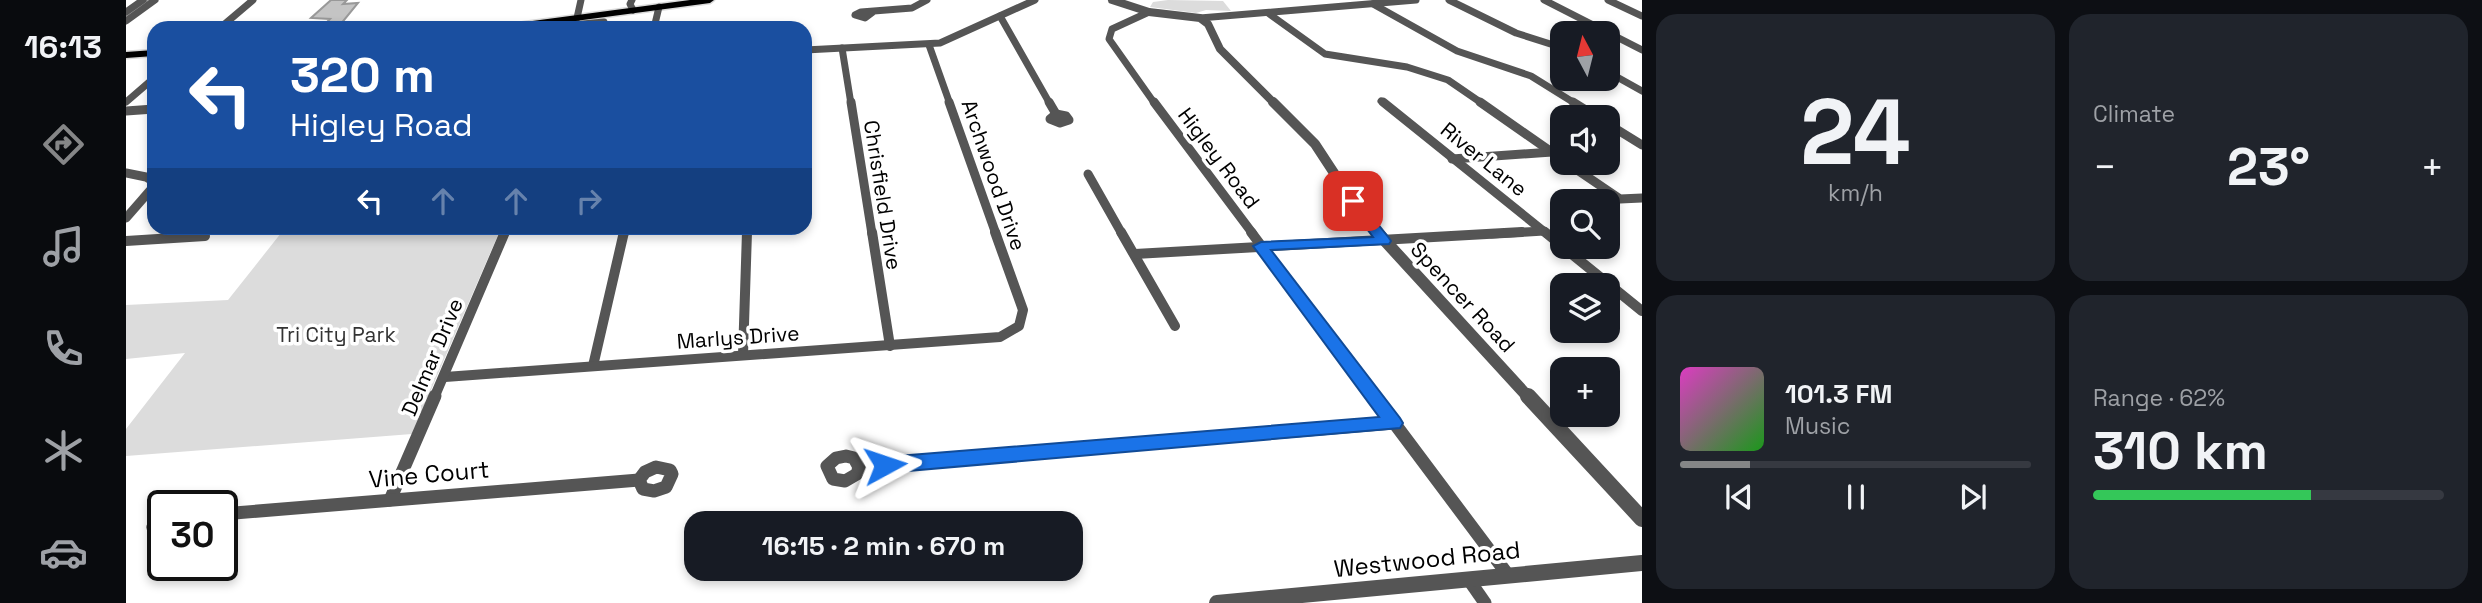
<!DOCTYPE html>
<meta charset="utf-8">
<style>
:root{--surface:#171b24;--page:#20242c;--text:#f1f3f6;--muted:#9ea1a6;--line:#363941;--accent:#858687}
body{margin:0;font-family:"Space Grotesk",sans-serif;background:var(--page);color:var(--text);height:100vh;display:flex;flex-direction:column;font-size:26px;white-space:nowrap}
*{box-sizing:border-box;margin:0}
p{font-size:23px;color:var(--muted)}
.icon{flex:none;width:38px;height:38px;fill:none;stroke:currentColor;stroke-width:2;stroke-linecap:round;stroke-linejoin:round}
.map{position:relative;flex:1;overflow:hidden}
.drawer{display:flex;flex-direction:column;gap:14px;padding:14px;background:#0d0f14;width:840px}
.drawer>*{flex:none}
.top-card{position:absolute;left:21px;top:21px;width:665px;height:214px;border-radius:21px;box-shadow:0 4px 10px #0003;background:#1a4fa0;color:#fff;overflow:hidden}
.needle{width:46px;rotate:353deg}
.buttons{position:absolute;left:1424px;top:21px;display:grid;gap:14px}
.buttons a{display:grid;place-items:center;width:70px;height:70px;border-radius:14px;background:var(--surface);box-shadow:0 4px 10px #0003;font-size:35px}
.speed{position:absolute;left:21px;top:490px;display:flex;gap:14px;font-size:35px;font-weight:700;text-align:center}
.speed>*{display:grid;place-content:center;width:91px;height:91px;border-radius:50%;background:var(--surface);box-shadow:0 4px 10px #0003;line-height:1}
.speed .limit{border:4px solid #111;border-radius:10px;background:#fff;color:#111}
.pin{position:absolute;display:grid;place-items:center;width:60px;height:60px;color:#fff;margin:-30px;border-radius:14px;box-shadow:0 4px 10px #0006}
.me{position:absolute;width:77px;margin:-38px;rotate:85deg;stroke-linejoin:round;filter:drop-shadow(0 0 5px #0008)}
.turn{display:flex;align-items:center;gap:24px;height:147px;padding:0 28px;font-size:32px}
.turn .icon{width:91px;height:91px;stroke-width:2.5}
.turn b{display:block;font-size:49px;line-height:60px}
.lanes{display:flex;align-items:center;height:66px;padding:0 28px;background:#0003;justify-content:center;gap:35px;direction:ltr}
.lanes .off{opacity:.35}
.big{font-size:52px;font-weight:700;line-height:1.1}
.drawer .card{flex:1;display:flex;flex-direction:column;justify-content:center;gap:10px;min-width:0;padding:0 24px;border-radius:21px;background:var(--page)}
.drawer .dial{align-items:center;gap:0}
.dial b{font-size:91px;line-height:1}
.song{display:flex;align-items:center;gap:21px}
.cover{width:84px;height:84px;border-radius:10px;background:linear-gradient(135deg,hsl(310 70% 55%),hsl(120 70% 35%))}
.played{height:7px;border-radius:4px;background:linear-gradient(90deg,var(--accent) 20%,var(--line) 20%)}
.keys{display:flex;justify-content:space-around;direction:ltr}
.heat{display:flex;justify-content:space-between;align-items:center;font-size:38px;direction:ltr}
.charge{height:10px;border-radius:5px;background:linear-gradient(90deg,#34c759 62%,var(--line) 0)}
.drawer .tiles{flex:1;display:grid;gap:14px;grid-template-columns:repeat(2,1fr)}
.trip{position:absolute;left:558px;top:511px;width:399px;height:70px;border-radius:21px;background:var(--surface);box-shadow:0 4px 10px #0003;font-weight:700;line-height:70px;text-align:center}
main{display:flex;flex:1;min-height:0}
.menu{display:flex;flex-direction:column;width:126px;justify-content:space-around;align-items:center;background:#090b0e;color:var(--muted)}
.menu .icon{width:49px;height:49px}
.menu .current{color:var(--accent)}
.menu b{font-size:32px;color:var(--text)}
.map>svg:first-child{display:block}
.green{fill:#dcdcdc}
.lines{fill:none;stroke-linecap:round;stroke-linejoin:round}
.stream{stroke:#a3a3a3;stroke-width:2}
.building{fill:#c4c4c4;stroke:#999;stroke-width:2}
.primary-casing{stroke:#dbdbdb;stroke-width:3}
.minor-far3{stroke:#555;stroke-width:7}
.minor-far2{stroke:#555;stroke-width:9}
.minor-far1{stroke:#555;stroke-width:10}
.minor{stroke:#555;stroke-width:13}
.tertiary-far3{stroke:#555;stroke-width:8}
.tertiary-far2{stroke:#555;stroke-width:10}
.tertiary-far1{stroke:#555;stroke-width:12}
.tertiary{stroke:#555;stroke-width:16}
.primary{fill:#000;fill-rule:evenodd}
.route{fill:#1a73e8;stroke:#114b97;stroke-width:2}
.labels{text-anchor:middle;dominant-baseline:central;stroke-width:7;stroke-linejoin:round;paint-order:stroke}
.street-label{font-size:21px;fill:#000;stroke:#fff}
.park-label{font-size:21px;fill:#333;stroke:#fff}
.near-street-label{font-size:24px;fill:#000;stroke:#fff}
</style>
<main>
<nav class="menu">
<b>16:13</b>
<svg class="icon current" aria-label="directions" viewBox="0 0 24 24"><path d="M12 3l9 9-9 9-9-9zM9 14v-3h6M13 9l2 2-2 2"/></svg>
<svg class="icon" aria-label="music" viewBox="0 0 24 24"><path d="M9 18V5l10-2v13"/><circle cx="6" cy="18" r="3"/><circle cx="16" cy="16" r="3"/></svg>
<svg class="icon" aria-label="phone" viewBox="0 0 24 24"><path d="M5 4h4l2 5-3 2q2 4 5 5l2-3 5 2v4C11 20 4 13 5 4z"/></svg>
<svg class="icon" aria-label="climate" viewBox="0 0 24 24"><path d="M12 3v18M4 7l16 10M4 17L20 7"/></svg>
<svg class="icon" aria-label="car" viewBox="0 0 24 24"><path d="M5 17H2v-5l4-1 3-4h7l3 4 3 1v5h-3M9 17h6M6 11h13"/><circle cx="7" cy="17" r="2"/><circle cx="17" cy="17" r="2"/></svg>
</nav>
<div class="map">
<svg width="1516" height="603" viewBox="0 0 1516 603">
<rect width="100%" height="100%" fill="#fff"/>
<g class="green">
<path d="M1042 0 1097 1 1105 11 1080 10 1070 13 1024 7 1027 2Z"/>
<path d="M159 228H375L286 434 0 456V429L59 353 0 359V305L102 300Z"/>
</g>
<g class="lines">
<path class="stream" d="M0 16 22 0"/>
</g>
<path class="building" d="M205 0H221L217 4 232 3 214 25 197 26 204 19 185 18Z"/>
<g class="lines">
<defs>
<g id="primary">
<path d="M564 0H588L584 3 397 28H371L376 25Z"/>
<path d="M28 50V56L0 58V52Z"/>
</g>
</defs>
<use href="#primary" class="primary-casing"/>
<g class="minor-far3">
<path d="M506 0 504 4 507 10"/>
<path d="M1323 0 1390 33 1437 48"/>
<path d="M1418 0 1516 50"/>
<path d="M1482 0 1516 16"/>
<path d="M1247 4 1331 51 1405 76 1450 104"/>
<path d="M0 12 17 0"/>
<path d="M747 12 739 18 729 15 735 12 786 8 801 0"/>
<path d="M1023 12 986 29 983 39 1029 104"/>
<path d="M1142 13 1199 54 1281 67 1322 80 1357 104"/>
<path d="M874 16 924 104"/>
<path d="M451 18 455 0"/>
<path d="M1074 18 1290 0"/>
<path d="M0 21 29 0"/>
<path d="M94 28 127 0"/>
<path d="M416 28 478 22"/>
<path d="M528 28 533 7"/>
<path d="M803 45 824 104"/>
<path d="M716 48 725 104"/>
<path d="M679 50 814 43 909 0"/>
<path d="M1482 72 1516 91"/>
<path d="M1255 101 1259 104"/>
<path d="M0 102 28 78"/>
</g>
<g class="minor-far2">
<path d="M725 102 746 234"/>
<path d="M823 102 870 234"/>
<path d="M923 102 930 114"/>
<path d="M1028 102 1127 234"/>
<path d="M1257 102 1421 234"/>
<path d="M1354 102 1437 160"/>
<path d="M1447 102 1471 117"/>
<path d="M0 111 28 109"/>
<path d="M930 114 940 116 943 120 934 123 924 119Z"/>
<path d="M1482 124 1516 145"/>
<path d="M1326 159 1426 152"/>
<path d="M1441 163 1494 199 1516 198"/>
<path d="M0 173 20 177 28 182"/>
<path d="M962 174 996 234"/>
<path d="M0 218 28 186"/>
<path d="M378 234 381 228"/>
<path d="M498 234 499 228"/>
<path d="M621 234V228"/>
<path d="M1365 234 1418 231"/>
</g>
<g class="minor-far1">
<path d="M746 232 764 346"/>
<path d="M995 232 1049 326"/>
<path d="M1125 232 1249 398"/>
<path d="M1419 232 1437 247"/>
<path d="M0 241 79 236"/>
<path d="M1437 247 1516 311"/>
<path d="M1009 254 1396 232"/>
<path d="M617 355 621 232"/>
<path d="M467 366 498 232"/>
<path d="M319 377 874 337 893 326 897 310 869 232"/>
<path d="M308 398 379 232"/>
</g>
<g class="minor">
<path d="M1248 396 1382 575"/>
<path d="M720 456 728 458 733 467 731 474 719 481 707 479 701 466 710 458Z"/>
<path d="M530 467 544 470 546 474 540 487 528 491 517 489 513 480 519 472Z"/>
<path d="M733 467 1267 423"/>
<path d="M264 500 309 396"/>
<path d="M47 506H66"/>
<path d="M37 513 27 527 32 532 37 531"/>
<path d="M96 514 513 480"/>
<path d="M1343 580 1359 603"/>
</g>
<path class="tertiary-far3" d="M986 0 1023 12 1074 18 1082 24 1094 49 1149 104"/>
<path class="tertiary-far2" d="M1147 102 1189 144 1227 202 1252 234"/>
<path class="tertiary-far1" d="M1251 232 1403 398"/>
<g class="tertiary">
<path d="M1402 396 1516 519"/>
<path d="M1091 603 1516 563"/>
</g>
<use href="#primary" class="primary"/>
</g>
<path class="route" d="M1227 197 1232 199 1263 238 1265 241 1263 244 1145 250 1274 418 1277 423 1274 428 759 473 752 471 749 465 752 460 759 457 1253 417 1127 246 1135 242 1247 237 1220 201Z"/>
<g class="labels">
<g class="street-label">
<text transform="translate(1093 158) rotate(53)">Higley Road</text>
<text transform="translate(1358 159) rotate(39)">River Lane</text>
<text transform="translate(868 175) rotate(71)">Archwood Drive</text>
<text transform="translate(757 195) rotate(81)">Chrisfield Drive</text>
<text transform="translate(1337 297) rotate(47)">Spencer Road</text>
<text transform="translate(612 337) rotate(-4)">Marlys Drive</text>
<text transform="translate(306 357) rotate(-67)">Delmar Drive</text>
</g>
<g class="park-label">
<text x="210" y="334">Tri City Park</text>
</g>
<g class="near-street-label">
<text transform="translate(303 474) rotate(-5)">Vine Court</text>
<text transform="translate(1301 559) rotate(-6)">Westwood Road</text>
</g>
</g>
</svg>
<div class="buttons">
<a><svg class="needle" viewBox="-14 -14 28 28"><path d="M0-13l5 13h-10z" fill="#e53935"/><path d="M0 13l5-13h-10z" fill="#9ea1a6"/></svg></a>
<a><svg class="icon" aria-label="sound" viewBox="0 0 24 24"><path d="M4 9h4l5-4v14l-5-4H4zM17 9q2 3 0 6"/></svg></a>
<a><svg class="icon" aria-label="search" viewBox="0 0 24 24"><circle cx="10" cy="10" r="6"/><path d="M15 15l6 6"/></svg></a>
<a><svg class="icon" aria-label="layers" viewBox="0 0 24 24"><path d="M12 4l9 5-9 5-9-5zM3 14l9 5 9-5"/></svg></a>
<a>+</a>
</div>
<div class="speed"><div class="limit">30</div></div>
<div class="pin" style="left:1227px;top:201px;background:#d93025"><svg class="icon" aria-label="arrive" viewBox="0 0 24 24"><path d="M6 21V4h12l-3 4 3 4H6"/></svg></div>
<svg class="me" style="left:759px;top:465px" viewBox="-20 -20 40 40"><path d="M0-17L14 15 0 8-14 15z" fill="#1a73e8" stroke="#fff" stroke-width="4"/></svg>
<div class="trip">16:15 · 2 min · 670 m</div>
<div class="top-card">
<div class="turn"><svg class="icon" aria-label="left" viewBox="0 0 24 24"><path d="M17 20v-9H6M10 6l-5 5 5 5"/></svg><div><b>320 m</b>Higley Road</div></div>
<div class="lanes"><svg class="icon" aria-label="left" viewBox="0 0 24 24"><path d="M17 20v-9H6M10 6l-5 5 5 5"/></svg><svg class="icon off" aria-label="ahead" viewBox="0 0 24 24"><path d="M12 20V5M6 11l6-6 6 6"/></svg><svg class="icon off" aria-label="ahead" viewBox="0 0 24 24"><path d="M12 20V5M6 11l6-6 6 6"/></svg><svg class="icon off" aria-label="right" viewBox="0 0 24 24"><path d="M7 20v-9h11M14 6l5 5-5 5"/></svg></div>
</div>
</div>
<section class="drawer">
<div class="tiles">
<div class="card dial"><b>24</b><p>km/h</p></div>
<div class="card"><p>Climate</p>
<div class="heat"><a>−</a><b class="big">23°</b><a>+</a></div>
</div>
<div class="card">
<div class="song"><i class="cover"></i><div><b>101.3 FM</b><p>Music</p></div></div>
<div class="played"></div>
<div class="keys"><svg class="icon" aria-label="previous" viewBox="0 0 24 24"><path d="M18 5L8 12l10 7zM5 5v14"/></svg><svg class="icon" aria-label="pause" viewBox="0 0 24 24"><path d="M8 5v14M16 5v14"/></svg><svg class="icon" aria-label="next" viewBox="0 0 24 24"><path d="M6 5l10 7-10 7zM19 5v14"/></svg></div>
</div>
<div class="card"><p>Range · 62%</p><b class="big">310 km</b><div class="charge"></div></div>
</div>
</section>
</main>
